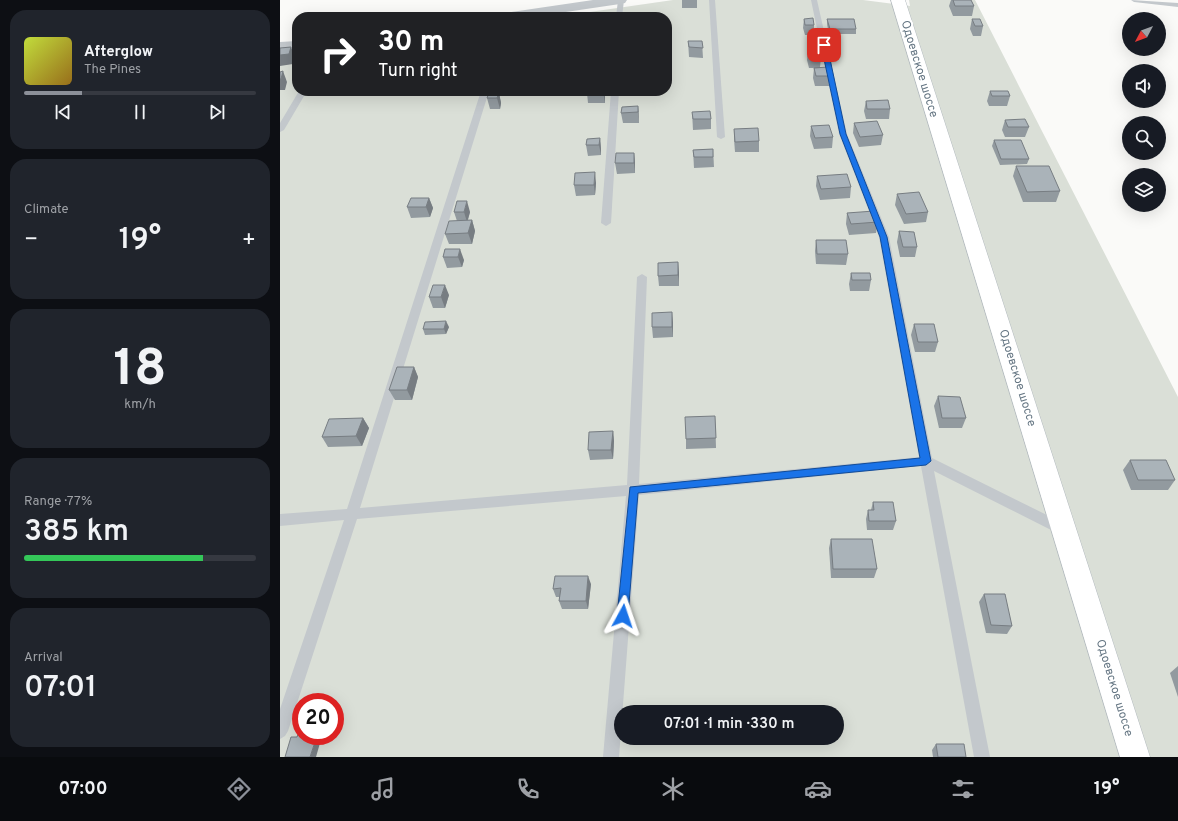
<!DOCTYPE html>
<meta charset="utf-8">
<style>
:root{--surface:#171b24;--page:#20242c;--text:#f1f3f6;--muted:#9ea1a6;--line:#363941;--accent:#8c9099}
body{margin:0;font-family:Overpass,sans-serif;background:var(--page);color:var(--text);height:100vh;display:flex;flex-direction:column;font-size:15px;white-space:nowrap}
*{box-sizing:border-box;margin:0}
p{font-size:13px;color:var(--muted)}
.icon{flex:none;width:22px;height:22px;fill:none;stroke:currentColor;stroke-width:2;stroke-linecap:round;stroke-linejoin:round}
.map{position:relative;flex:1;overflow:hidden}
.sheet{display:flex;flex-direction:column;gap:10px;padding:10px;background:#0d0f14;width:280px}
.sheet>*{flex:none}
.top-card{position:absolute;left:12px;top:12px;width:380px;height:84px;border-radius:16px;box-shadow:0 4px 16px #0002;background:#202124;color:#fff;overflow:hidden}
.needle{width:26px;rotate:229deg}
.controls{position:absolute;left:842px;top:12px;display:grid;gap:8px}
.controls a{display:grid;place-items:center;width:44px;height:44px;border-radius:50%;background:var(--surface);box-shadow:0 4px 16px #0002;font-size:20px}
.speed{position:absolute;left:12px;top:693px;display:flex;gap:8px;font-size:20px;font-weight:700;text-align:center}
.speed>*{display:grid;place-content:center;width:52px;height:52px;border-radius:50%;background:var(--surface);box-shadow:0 4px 16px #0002;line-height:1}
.speed .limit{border:6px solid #d22;background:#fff;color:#111}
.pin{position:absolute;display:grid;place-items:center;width:34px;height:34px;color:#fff;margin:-17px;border-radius:8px;box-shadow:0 2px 6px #0006}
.me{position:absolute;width:44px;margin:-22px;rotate:5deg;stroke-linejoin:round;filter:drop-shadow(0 0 3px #0008)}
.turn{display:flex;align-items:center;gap:14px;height:84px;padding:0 20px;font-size:18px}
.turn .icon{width:52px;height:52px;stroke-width:2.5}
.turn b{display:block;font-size:28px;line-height:34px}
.big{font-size:30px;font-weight:600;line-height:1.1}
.sheet .widget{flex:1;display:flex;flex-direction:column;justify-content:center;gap:6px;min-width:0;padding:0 14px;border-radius:16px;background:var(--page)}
.sheet .dial{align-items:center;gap:0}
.dial b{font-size:52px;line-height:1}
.song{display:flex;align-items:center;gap:12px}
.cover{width:48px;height:48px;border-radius:6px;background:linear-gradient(135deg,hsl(70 70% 55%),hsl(40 70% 35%))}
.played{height:4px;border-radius:2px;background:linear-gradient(90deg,var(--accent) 25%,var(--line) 25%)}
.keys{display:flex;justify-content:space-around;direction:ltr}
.heat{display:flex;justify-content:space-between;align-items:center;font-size:22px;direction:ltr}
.charge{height:6px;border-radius:3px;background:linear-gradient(90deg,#34c759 77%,var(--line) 0)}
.trip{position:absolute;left:334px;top:705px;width:230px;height:40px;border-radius:20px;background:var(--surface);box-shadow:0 4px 16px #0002;font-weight:600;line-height:40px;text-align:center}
.tabs{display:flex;height:64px;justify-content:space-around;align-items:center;background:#090b0e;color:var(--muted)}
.tabs .icon{width:28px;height:28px}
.tabs .current{color:var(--accent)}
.tabs b{font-size:18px;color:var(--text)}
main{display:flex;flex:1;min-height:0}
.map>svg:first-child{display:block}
.green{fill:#dadfd7;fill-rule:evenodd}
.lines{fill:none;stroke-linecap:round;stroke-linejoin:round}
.secondary-casing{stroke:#b3babf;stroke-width:1}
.service{fill:#c3c8cc;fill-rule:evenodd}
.minor{fill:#c3c8cc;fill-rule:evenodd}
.secondary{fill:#fff;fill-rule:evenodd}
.wall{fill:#929a9f}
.shaded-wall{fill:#777d82}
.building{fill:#aab3b9;stroke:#777d82}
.route{fill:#1a73e8;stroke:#114b97}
.labels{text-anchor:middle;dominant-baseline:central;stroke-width:4;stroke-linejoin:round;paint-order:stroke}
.street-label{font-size:12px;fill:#657683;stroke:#fff}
</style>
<main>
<section class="sheet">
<div class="widget">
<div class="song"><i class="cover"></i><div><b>Afterglow</b><p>The Pines</p></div></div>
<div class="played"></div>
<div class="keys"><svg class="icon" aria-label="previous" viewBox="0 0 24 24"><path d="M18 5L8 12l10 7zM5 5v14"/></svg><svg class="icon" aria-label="pause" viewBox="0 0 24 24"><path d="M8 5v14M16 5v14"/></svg><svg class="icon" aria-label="next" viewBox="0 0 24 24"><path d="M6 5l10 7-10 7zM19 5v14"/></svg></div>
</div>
<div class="widget"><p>Climate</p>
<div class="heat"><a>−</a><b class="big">19°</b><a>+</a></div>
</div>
<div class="widget dial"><b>18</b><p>km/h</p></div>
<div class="widget"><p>Range · 77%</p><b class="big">385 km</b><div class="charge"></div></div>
<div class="widget"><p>Arrival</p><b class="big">07:01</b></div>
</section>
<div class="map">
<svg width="898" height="757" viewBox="0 0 898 757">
<rect width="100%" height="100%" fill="#fafaf8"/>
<path class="green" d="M393 0H583L630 6 629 0H695L898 397V757H0V53L17 52V91H387V17H275ZM21 702H55V736H21ZM341 712H557V738H341Z"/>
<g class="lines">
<defs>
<path id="secondary" d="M611 0H625L870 757H840Z"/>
</defs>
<use href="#secondary" class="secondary-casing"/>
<g class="service">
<path d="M338 0H344L342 17H336Z"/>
<path d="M429 0H435L445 137 441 139 437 137Z"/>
<path d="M531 0H537L567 134 609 237 652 458 787 525 788 529 787 533 782 535 777 533 654 471 710 757H694L641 466 359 495 339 757H323L346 496 77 519 8 731 5 736 0 739V709L64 520 0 526V514L67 509 201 91H209L80 508 347 485 357 277 362 274 367 277 359 484 639 457 599 237 559 134Z"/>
<path d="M851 0 898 3V7L854 2Z"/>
<path d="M19 91H27L4 130 0 132V123Z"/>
<path d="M331 91H339L331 223 326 226 321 223Z"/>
</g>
<g class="minor">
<path d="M313 0H347L345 3 340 4 252 17H218L220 14 225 13Z"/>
<path d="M17 41V49L0 50V42Z"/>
</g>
<use href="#secondary" class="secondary"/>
</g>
<g class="wall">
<rect x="402" y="0" width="15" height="8"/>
<path d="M671 0H691L694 6 692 16H673L669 6Z"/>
<path d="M524 19 534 25V35H525L523 28Z"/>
<path d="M547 19 576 29V34H549L547 24Z"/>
<path d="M692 19 703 26 701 36H693L690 29Z"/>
<path d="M408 41H422L423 58 409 57Z"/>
<path d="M528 50 541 58 540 67 550 76 549 86H535L533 78 534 68H529L527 60Z"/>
<path d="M324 91 325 97V103H308L307 93Z"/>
<path d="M339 91H353V94L340 95Z"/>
<path d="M710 91 730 96 727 106H709L707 101Z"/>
<path d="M219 93 221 103 220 109H210L207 98Z"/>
<path d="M586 101 610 109 609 119H586L584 111Z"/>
<path d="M358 106 359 123H343L341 113Z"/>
<path d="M412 112 431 119V129L413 130Z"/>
<path d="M725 120 749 127 745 137H725L722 130Z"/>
<path d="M574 123 603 135 601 145 579 147 573 133Z"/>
<path d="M531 126 553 137 552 148 534 149 530 136Z"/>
<path d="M454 129 479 141V152H455L454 139Z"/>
<path d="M320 138 321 149V155L308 156 306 145Z"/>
<path d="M714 140 749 159 747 164 720 165 712 146Z"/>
<path d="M433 149 434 167 414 168 413 150Z"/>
<path d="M354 153 355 163V173L337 174 335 163Z"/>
<path d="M736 166 780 191 776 202H743L733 176Z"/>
<path d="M537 176 571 187 570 198 540 200 536 186Z"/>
<path d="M316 183 315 195 296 196 294 185Z"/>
<path d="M617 194 648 212 646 222 624 224 615 205Z"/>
<path d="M149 198 153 208 150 217 131 218 127 207Z"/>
<path d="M174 212H190L188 220H192L195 231 192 244H169L165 234 177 221Z"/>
<path d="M567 213 598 222 596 233 569 235 566 224Z"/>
<path d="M619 231 637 247 635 257H620L617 242Z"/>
<path d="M536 240 568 254 566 265 536 264 535 251Z"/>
<path d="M165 249 184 260 182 267 167 268 163 257Z"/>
<path d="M398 262 399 286H379L378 276Z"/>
<path d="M571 273 591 280 589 291H570L569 284Z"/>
<path d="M169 295 165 308H153L149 297Z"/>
<path d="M393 322V337L373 338 372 327Z"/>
<path d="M634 324 658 342 655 352H635L631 335Z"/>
<path d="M169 327 166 334 145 335 143 329Z"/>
<path d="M134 367 138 377 132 400H115L109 390Z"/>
<path d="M658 396 686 418 682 428H659L654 406Z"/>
<path d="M435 416 436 448 406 449V439Z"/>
<path d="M83 418 89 428 82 446 48 447 42 437Z"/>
<path d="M333 431 334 441 333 459 310 460 308 450Z"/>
<path d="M850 460 895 480 888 490H851L843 470Z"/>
<path d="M593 502 616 521 613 530H587L586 519 588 510H591Z"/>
<path d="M551 539 597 569 594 578H551L549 548Z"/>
<path d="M311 584 308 609H282L279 601V597H276L273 589Z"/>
<path d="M704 594 732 626 727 634 706 633 699 602Z"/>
<path d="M898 666V697L890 673Z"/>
<path d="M656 744 686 757H653L652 750Z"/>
</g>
<g class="shaded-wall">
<path d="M11 47 15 57 13 64 0 66V55Z"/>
<path d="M3 71 7 82 5 90H0V79Z"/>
<path d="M323 91H324L325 97V103Z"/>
<path d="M219 93 221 103 220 109 217 98Z"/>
<path d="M358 106 359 117V123L358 112Z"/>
<path d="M320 138 321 149V155L319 145Z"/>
<path d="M354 153 355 163V173L354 163Z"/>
<path d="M315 172 316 183 315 195 314 185Z"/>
<path d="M149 198 153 208 150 217 146 207Z"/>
<path d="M187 201 190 212 187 222 184 212Z"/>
<path d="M192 220 195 231 192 244 188 233Z"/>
<path d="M180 249 184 260 182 267 178 257Z"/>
<path d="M398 262 399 273V286L398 275Z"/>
<path d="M165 285 169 295 165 308 161 297Z"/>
<path d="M392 312 393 322V337L392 327Z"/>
<path d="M166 321 169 327 166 334 164 329Z"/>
<path d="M134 367 138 377 132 400 127 390Z"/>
<path d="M83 418 89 428 82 446 76 436Z"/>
<path d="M333 431 334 441 333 459 331 450Z"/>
<path d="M308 576 311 584 308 609 306 601Z"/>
<path d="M37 736H42L36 757H30Z"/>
</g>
<g class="building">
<path d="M673 0H691L694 6H675Z"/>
<path d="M533 18 534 25H525L524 19Z"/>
<path d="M547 19H574L576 29H550Z"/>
<path d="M692 19H700L703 26H695Z"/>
<path d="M408 41H422L423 48 409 47Z"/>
<path d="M11 47 9 54 0 55V48Z"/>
<path d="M528 50H539L541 58H530Z"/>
<path d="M548 67 550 76H536L534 68Z"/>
<path d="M3 71 1 79H0V72Z"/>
<rect x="307" y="91" width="16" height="2"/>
<path d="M710 91H728L730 96H712Z"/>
<path d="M209 93H219L217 98H207Z"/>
<path d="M608 100 610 109H587L586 101Z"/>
<path d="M358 106V112L341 113 342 107Z"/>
<path d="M430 111 431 119H413L412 112Z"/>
<path d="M745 119 749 127H728L725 120Z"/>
<path d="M597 121 603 135 580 137 574 123Z"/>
<path d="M549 125 553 137 535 138 531 126Z"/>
<path d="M478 128 479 141 455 142 454 129Z"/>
<path d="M320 138 319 145H306L307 139Z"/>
<path d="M714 140H741L749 159H721Z"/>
<path d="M433 149V157H414L413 150Z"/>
<path d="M336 153H354V163H335Z"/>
<path d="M736 166H769L780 191 747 192Z"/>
<path d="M315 172 314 185H294L295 173Z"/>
<path d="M567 174 571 187 541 189 537 176Z"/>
<path d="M639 192 648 212 626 214 617 194Z"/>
<path d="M131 198H149L146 207H127Z"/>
<path d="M177 201H187L184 212H174Z"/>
<path d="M594 211 598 222 571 224 567 213Z"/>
<path d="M192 220 188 233 165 234 169 221Z"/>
<path d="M619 231 634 232 637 247H623Z"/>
<path d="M536 240H566L568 254H537Z"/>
<path d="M165 249H180L178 257H163Z"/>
<path d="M398 262V275L378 276V263Z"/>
<path d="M571 273H590L591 280H572Z"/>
<path d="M153 285H165L161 297H149Z"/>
<path d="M392 312V327H372V313Z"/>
<path d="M166 321 164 329H143L145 322Z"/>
<path d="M634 324H654L658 342H638Z"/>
<path d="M117 367H134L127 390H109Z"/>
<path d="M658 396 680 397 686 418H662Z"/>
<path d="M435 416 436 438 406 439 405 417Z"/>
<path d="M83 418 76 436 42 437 49 419Z"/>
<path d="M333 431 331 450H308L309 432Z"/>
<path d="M850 460H886L895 480H858Z"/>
<path d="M593 502H613L616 521H589L588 510H594Z"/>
<path d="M551 539H592L597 569H553Z"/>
<path d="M275 576H308L306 601H279L281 588 273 589Z"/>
<path d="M704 594H725L732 626 711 625Z"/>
<path d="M20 729H21V736H37L30 757H5L11 737H17Z"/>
<path d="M656 744H684L686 757H658Z"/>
</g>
<path class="route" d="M544 43 547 45 566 134 607 237 651 461 646 465 358 493 348 616 347 619 343 621 339 619 337 616 350 487 640 458 600 237 560 134 541 45Z"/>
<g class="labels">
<g class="street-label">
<text transform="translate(639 69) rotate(73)">Одоевское шоссе</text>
<text transform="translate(737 378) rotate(73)">Одоевское шоссе</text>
<text transform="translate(834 688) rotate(73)">Одоевское шоссе</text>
</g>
</g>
</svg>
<div class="controls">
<a><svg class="needle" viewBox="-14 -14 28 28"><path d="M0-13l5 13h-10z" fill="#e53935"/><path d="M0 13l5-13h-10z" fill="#9ea1a6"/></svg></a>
<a><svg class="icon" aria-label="sound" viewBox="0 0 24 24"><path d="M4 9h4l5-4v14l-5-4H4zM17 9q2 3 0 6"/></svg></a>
<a><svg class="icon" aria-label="search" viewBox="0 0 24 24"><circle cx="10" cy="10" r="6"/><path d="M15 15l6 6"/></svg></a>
<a><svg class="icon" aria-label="layers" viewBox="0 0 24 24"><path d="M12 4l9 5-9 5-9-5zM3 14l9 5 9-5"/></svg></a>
</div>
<div class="speed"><div class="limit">20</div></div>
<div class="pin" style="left:544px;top:45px;background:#d93025"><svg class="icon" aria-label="arrive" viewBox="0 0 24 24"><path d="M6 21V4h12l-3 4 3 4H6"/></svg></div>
<svg class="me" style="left:343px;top:616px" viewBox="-20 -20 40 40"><path d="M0-17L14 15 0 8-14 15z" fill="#1a73e8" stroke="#fff" stroke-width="4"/></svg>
<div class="trip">07:01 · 1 min · 330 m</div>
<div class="top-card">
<div class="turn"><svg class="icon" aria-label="right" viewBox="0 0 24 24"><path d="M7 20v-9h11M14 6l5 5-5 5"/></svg><div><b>30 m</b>Turn right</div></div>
</div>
</div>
</main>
<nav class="tabs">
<b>07:00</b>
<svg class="icon current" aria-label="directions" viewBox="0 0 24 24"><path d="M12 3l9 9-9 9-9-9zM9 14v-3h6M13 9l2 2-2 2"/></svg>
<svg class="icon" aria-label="music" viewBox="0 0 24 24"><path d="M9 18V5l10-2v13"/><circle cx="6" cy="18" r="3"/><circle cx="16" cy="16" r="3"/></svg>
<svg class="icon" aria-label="phone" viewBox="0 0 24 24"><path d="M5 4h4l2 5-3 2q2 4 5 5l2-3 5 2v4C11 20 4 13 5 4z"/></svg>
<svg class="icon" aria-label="climate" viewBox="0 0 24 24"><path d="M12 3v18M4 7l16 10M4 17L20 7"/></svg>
<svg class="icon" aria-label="car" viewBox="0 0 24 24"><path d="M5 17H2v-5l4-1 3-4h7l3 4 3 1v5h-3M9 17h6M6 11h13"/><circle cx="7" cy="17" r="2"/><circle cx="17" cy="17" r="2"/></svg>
<svg class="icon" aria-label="filters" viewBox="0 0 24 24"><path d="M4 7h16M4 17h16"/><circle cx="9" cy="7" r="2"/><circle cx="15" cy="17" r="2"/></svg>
<b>19°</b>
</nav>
